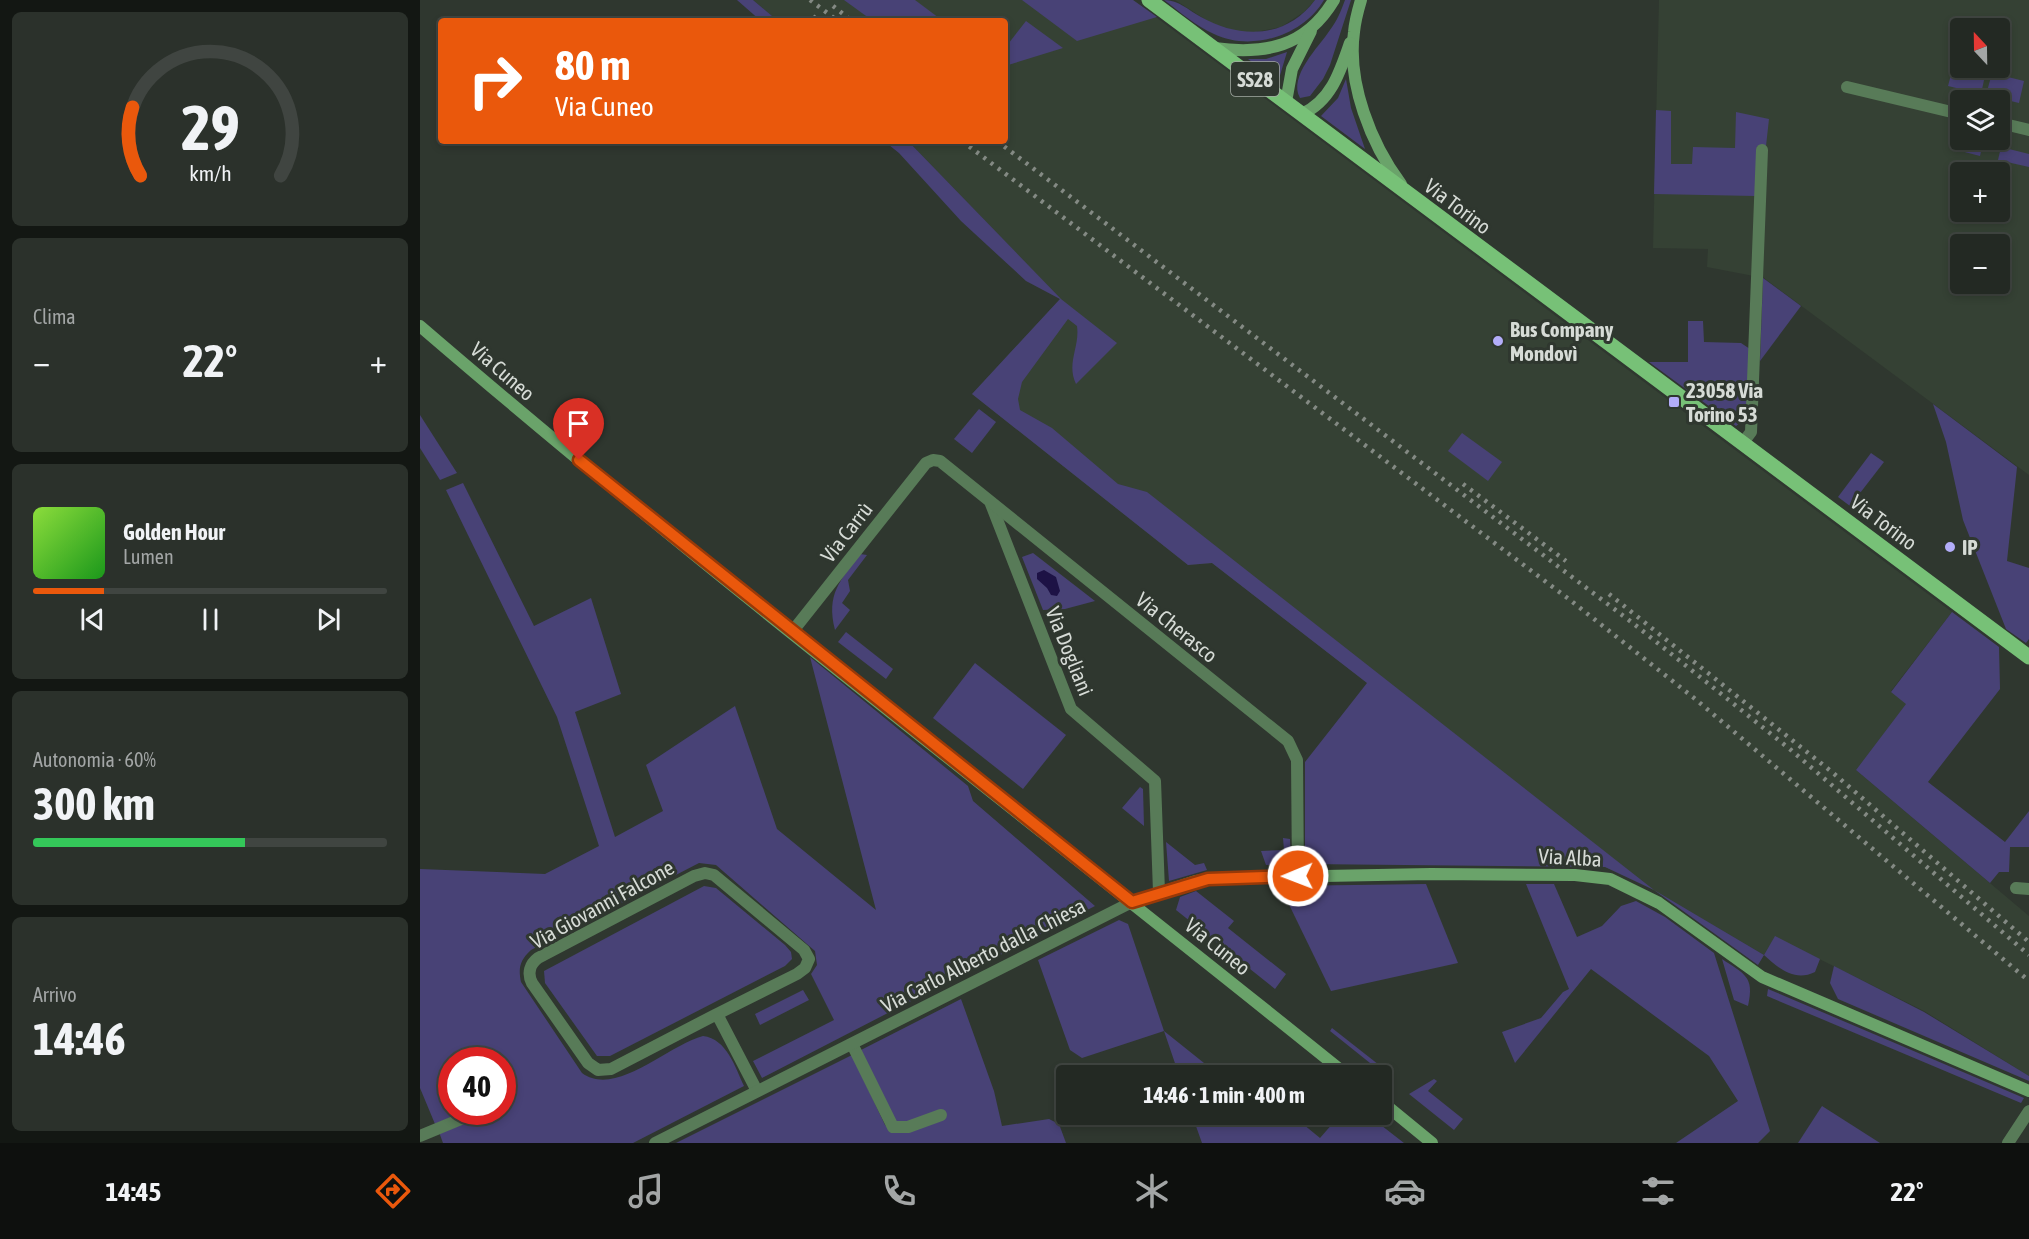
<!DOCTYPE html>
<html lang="it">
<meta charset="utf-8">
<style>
:root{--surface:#232923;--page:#2b312b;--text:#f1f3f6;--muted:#a3a6a6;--line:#404541;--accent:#ea580c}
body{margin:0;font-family:"Asap Condensed",sans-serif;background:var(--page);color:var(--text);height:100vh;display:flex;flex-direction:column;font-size:22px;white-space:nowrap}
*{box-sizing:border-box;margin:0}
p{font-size:20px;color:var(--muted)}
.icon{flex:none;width:33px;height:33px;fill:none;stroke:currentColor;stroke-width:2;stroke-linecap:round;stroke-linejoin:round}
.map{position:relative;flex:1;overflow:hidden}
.drawer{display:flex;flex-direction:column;gap:12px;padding:12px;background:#131713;width:420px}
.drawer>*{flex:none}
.guide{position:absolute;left:18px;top:18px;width:570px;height:126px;border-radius:6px;box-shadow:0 3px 9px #0003,0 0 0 2px var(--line);background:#ea580c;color:#fff;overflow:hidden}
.needle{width:39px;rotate:338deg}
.tools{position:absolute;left:1530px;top:18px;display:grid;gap:12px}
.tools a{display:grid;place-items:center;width:60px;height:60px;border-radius:6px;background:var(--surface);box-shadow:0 3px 9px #0003,0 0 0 2px var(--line);font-size:30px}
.speed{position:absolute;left:18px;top:1047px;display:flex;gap:12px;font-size:30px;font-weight:700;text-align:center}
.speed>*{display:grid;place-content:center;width:78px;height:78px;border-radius:50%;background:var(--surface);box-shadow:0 3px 9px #0003,0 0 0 2px var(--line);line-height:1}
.speed .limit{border:9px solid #d22;background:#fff;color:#111}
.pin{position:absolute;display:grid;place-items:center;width:51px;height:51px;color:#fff;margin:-62px -26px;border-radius:50% 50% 50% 0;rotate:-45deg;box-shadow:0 0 6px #0007}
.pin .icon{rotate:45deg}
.me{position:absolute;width:66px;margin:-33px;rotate:269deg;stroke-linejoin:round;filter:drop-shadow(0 0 4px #0008)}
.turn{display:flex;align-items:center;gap:21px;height:126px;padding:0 18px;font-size:27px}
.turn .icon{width:78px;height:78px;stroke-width:2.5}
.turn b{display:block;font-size:42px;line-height:51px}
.big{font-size:45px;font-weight:700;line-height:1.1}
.drawer .card{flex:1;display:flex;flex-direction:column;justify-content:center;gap:9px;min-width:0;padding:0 21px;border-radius:9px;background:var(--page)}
.drawer .dial{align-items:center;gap:0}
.dial svg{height:156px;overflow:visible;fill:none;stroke:var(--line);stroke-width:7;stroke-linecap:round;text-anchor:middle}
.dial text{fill:var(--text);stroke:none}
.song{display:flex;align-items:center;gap:18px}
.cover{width:72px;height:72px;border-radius:9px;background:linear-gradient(135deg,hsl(90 70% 55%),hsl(120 70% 35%))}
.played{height:6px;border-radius:3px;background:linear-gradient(90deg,var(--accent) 20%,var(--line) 20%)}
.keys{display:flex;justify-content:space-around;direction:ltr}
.heat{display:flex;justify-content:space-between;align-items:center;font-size:33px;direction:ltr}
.charge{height:9px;border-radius:4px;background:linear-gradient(90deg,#34c759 60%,var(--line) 0)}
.trip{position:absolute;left:636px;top:1065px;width:336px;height:60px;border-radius:6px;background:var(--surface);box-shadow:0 3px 9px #0003,0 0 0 2px var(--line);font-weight:700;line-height:60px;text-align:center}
.dock{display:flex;height:96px;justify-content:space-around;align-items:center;background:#0e100e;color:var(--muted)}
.dock .icon{width:42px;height:42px}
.dock .current{color:var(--accent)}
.dock b{font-size:27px;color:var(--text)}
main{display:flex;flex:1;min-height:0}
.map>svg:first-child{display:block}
.built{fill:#354134;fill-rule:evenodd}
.green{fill:#484276}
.water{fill:#1d1245}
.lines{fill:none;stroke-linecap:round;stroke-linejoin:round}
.street{stroke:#587b58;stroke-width:12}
.secondary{stroke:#6aa36a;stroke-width:12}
.primary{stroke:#77c177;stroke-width:15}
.rail{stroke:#848a84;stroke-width:4.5;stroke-dasharray:3 6;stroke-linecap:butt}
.route-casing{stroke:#983908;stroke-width:15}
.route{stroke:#ea580c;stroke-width:10}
.poi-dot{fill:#b3adf9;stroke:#2f372f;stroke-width:2}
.labels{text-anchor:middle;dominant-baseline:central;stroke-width:6;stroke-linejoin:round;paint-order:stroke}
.shield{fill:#2f372f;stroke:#a4aaa4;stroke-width:1.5}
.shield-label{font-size:20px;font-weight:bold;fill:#d6dbd6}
.street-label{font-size:21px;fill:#d6dbd6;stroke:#2f372f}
.poi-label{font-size:21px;font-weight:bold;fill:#d6dbd6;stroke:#2f372f;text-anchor:start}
</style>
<main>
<section class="drawer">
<div class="card dial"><svg viewBox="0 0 100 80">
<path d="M14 69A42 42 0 1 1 86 69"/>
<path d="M14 69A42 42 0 0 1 10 34" stroke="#ea580c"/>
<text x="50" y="56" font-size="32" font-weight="700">29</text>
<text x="50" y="72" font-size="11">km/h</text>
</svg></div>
<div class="card"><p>Clima</p>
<div class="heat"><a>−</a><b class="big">22°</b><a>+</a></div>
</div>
<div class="card">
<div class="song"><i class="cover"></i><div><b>Golden Hour</b><p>Lumen</p></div></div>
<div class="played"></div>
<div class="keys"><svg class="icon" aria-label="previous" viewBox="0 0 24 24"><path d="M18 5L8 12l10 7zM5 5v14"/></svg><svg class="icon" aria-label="pause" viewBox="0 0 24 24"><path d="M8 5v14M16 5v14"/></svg><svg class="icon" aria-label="next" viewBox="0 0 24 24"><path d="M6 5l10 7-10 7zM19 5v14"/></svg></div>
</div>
<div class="card"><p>Autonomia · 60%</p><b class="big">300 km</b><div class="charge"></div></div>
<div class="card"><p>Arrivo</p><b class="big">14:46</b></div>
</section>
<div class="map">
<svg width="1609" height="1143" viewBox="0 0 1609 1143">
<rect width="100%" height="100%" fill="#2f372f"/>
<g class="built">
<path d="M333 0H713L1532 612 1471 691 1487 703 1436 770 1609 916V1076L1504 1011 1355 937 1344 955 1216 880 1185 867 792 563 768 565 552 394 640 299 488 141H585V21H358Z"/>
<path d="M755 0H895L884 12 861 27 831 33 819 32 791 23Z"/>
<path d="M1239 0H1609V475L1344 278 1287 267 1288 249 1233 248ZM1540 28H1580V68H1540ZM1540 100H1580V140H1540ZM1540 172H1580V212H1540ZM1540 244H1580V284H1540Z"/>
</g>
<g class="green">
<path d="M317 0H333L358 21H341Z"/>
<path d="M424 0H495L523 21H453Z"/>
<path d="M602 0H713L737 17 657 41Z"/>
<path d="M744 0C759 0 768 10 781 17 820 39 866 39 895 0H904C883 36 831 52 794 34 776 26 760 12 744 0Z"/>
<path d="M925 0H931L910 65 903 79 890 96 880 98C868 76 899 47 910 30 917 21 921 11 925 0Z"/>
<path d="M606 21 643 48 585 66V48Z"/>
<path d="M867 52 858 82 828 59H846Z"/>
<path d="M1534 63 1540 65V68L1566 71 1561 94 1528 86Z"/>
<path d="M1572 73 1604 81 1599 103 1566 95Z"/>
<path d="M926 79 931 108 945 149 901 116 918 98Z"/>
<path d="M1236 110 1251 111V164H1272L1273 147 1315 148 1316 112 1349 119 1346 146H1337L1335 196 1234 194Z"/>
<path d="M1536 137 1563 143 1560 156 1533 149Z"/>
<path d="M464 141H488L641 299 697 343 656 384C646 363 660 347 657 326L648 319 602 382 598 399 600 410 632 428 698 484 727 492 1234 890 1344 955 1355 936 1400 959 1395 972C1375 982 1359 969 1344 955L1338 965 1234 890 1185 867 885 864V762L947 683 792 563 768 565 552 394 640 299 606 281 541 221 479 153Z"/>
<path d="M1581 147 1609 154V167L1578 160Z"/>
<path d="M1343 278 1381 306 1340 361Z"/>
<path d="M1268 321H1283L1284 342 1321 343 1330 349 1328 417 1316 426 1229 362H1268Z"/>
<path d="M1513 404 1597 467 1587 561 1609 568V639L1606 643 1586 629 1543 520 1526 442Z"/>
<path d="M559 409 576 422 552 453 534 439Z"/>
<path d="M0 415 37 473 20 480 0 448Z"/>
<path d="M1042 433 1082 462 1068 481 1028 451Z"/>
<path d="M1451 453 1464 462 1430 506 1418 497Z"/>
<path d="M43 483 114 626 171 598 201 694 155 712 195 837 243 811 226 765 315 706 357 829 456 910 390 657 548 786 553 801 675 906 342 1078 333 1061 414 1020 391 974 397 965 395 951 296 865 279 863 111 950C100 960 98 968 101 982L162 1073C196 1098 248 1045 283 1036 307 1039 315 1067 324 1086L213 1143H23L19 1132 69 1112H82L83 1106 92 1102 89 1093 83 1096 82 1060H32V1112H44L15 1124 0 1088V869L125 874 179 846 137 717 26 490Z"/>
<path d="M613 553 675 601 645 609 623 610 602 557Z"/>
<path d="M440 554 447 555 428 580 430 591 422 603 430 610 415 630C406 594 420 581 440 554Z"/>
<path d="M1532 612 1579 647 1580 689 1508 782 1585 842 1609 811V847H1590L1589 872H1579L1570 883 1436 770 1486 704 1471 692Z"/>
<path d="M426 632 473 669 466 679 418 642Z"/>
<path d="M555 663 646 735 603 789 513 718Z"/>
<path d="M720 787 723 789 724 826 702 808Z"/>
<path d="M863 838 870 839 871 864 846 865 841 851 864 850Z"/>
<path d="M746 842 775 865 784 863 787 870 749 881Z"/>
<path d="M1006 884 1038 963 911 991 860 886Z"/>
<path d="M1106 884H1134L1157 937 1182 926 1201 906 1216 901 1245 917 1294 953 1350 1131 1338 1143H1256L1318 1101 1289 1056 1171 969 1095 1063 1082 1032 1121 1018 1143 992 1149 989Z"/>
<path d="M284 886 296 888 365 945 371 952 372 959 365 966 190 1056H177L125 983 124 971Z"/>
<path d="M776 891 814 921 808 928 866 974 855 989 756 910 760 897Z"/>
<path d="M699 920 708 924 744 1031 799 1075H759L744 1031 662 1058 650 1050 618 960Z"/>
<path d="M1302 959C1324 974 1335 976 1328 1006L1314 1000Z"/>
<path d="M1414 966 1504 1012 1609 1076V1081L1418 999 1410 983Z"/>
<path d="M1348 989 1604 1098 1601 1103 1347 996Z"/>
<path d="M383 990 389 1000 340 1025 335 1014Z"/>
<path d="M541 999 574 1091 582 1126 629 1119 639 1124 646 1143H256L432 1055 465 1125 475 1133 489 1132 486 1123 475 1121 441 1050Z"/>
<path d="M912 1028 968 1072 965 1075 910 1031Z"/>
<path d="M1014 1079 1017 1081 1008 1091 1043 1119 1034 1130 989 1094Z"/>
<path d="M1402 1106 1460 1143H1378Z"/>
<path d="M772 1115H872L900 1138 920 1115H948L984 1143H782Z"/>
</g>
<path class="water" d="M624 570 636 577 640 591 637 596 631 595 627 588 617 579V573Z"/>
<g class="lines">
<g class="street">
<path d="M1427 87 1540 114"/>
<path d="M1580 123 1609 130"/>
<path d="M1322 444 1331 432 1342 150"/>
<path d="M571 504 651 709 735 781 739 892"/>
<path d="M372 632 506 463 513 460 520 461 868 741 877 760 878 876"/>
<path d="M1596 888 1609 889"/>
<path d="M297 1014 191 1069 178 1070 168 1063 112 983C107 973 110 964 118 958L274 876 285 873 294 875 384 950 389 959 385 968 377 974 297 1014 337 1091"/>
<path d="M432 1044 473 1127H488L521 1115"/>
<path d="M0 1136 58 1112"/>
<path d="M235 1143 712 902"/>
<path d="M1588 1143 1609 1111"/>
</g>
<g class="secondary">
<path d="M941 0C938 10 935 21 934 32 927 83 951 144 981 184"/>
<path d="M794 48C845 55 886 47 914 0"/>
<path d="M866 102 872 69 891 31"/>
<path d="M882 114C911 101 920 72 930 43"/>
<path d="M0 326C301 585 618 826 928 1076"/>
<path d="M712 902 776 881 798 878 1011 874 1155 875 1190 879 1239 903 1342 977 1609 1091"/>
<path d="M962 1102 1012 1143"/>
</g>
<path class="primary" d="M729 0 1609 657"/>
<g class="rail">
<path d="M390 0 418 21"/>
<path d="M413 6 432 21"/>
<path d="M393 16 398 21"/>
<path d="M542 141 1150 600 1274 698 1609 981"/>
<path d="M577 141 1214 624 1371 750 1609 955"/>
<path d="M1043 484 1146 561"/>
<path d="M1189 594 1412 772 1609 942"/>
</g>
</g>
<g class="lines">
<defs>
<path id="route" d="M159 460 712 902 788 879 878 876"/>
</defs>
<use href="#route" class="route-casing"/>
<use href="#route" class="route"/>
</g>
<g class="poi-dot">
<circle cx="1078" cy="341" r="6"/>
<rect x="1248" y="396" width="12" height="12" rx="3"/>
<circle cx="1530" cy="547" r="6"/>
</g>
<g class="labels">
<rect class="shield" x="811" y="62" width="48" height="34" rx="4.5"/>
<g class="shield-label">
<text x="835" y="79">SS28</text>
</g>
<g class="street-label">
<text transform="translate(1038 206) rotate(37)">Via Torino</text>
<text transform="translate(83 371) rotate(41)">Via Cuneo</text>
<text transform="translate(1464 522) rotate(37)">Via Torino</text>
<text transform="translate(426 532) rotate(-52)">Via Carrù</text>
<text transform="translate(757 627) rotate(39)">Via Cherasco</text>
<text transform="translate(650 651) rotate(68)">Via Dogliani</text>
<text transform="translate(1150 857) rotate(3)">Via Alba</text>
<text transform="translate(182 904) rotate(-29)">Via Giovanni Falcone</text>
<text transform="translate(798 946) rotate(39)">Via Cuneo</text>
<text transform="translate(563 955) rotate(-27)">Via Carlo Alberto dalla Chiesa</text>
</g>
<g class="poi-label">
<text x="1090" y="329">Bus Company<tspan x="1090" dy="24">Mondovì</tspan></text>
<text x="1266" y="390">23058 Via<tspan x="1266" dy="24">Torino 53</tspan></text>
<text x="1542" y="547">IP</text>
</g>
</g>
</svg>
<div class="tools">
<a><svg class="needle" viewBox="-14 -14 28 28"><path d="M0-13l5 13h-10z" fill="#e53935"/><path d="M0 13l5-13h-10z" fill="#a3a6a6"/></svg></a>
<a><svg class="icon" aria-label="layers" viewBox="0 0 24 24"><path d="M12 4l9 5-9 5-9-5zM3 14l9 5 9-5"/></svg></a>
<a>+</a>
<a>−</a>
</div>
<div class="speed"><div class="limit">40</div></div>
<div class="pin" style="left:159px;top:460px;background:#d93025"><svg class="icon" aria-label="arrive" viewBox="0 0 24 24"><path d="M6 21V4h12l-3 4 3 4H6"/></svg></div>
<svg class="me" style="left:878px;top:876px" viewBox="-20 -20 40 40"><circle r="17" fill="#ea580c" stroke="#fff" stroke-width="3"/><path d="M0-11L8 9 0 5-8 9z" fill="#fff"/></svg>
<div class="trip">14:46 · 1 min · 400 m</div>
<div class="guide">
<div class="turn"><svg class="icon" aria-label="right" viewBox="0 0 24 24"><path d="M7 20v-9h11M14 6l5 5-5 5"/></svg><div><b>80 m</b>Via Cuneo</div></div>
</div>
</div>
</main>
<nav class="dock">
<b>14:45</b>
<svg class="icon current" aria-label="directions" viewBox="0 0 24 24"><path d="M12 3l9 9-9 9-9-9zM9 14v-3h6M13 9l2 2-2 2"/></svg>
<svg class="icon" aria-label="music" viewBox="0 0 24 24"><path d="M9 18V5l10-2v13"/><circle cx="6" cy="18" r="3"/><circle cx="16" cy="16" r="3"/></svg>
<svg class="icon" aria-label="phone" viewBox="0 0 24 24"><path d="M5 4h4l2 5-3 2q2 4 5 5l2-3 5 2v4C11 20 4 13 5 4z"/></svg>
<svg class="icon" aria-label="climate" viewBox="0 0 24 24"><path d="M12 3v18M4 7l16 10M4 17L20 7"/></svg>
<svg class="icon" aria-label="car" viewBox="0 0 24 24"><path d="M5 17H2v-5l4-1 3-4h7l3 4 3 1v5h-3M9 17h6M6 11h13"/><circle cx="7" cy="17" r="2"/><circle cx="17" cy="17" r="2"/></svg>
<svg class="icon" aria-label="filters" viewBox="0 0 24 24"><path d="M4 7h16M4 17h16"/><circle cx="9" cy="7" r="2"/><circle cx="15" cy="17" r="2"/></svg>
<b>22°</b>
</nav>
